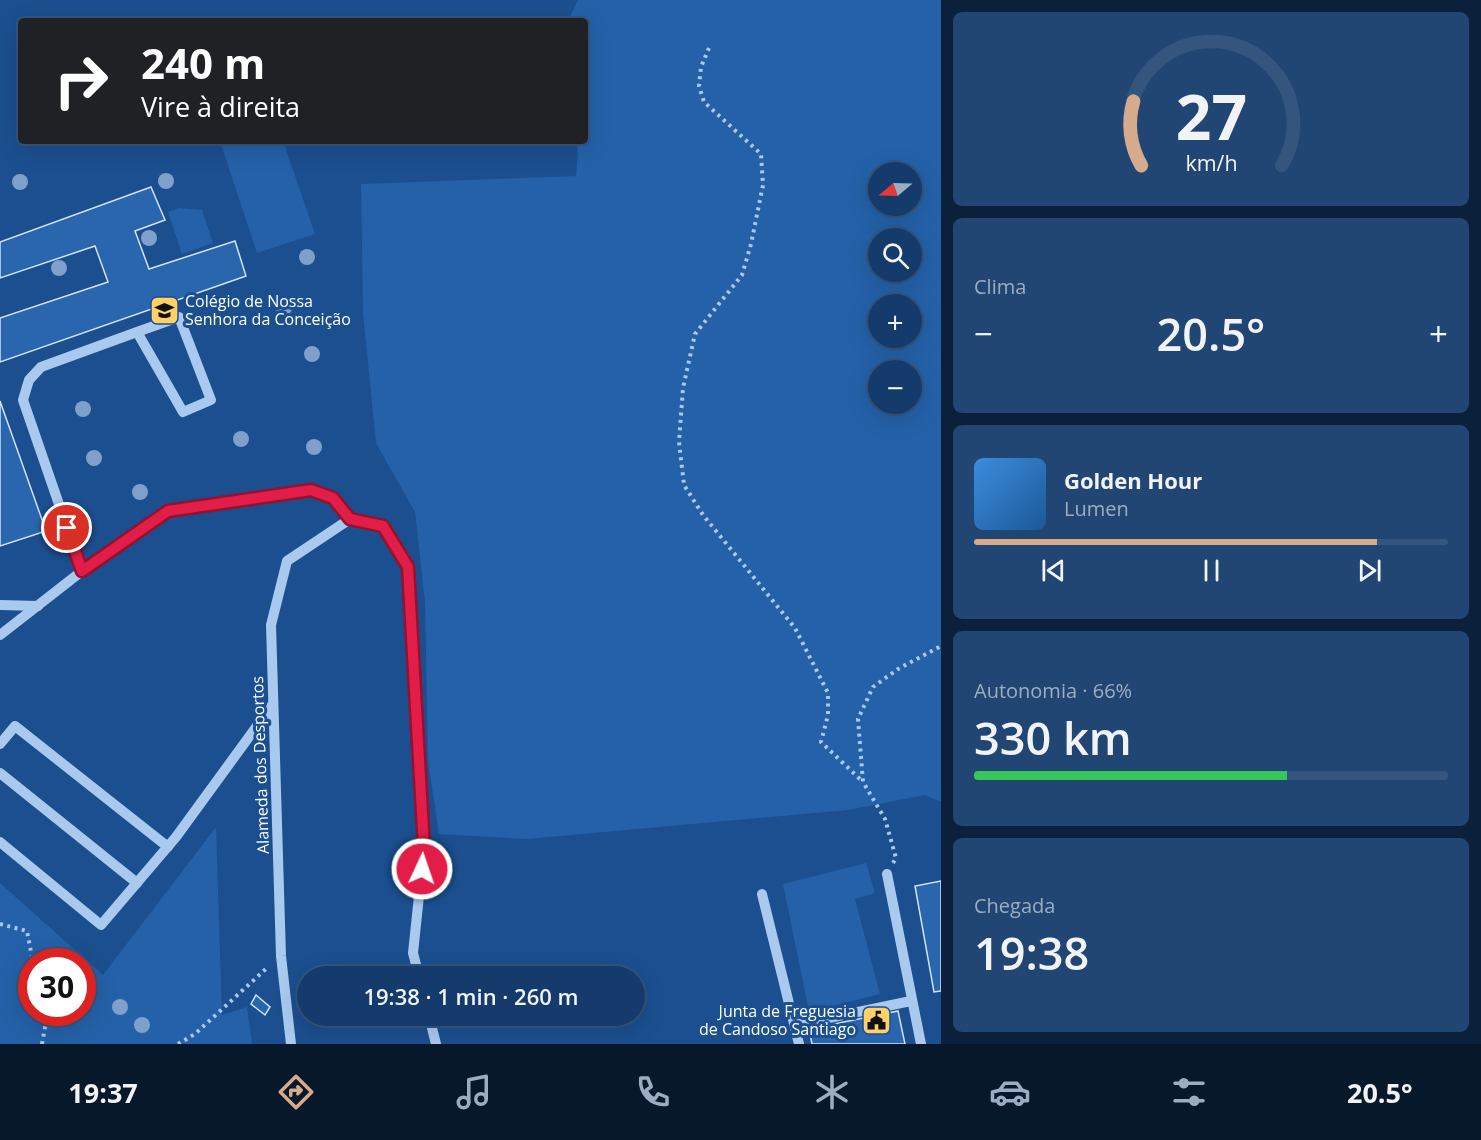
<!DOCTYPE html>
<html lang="pt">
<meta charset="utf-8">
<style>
:root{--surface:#143b6b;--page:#214673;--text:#f1f3f6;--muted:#9dadc1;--line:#33557e;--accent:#d6ab8b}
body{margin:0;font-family:"Open Sans",sans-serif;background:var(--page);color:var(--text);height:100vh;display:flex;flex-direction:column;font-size:22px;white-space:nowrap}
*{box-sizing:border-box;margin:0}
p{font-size:20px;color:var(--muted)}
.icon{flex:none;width:33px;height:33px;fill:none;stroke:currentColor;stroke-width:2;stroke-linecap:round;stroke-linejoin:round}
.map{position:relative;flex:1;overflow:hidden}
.side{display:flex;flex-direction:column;gap:12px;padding:12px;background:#0b203b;width:540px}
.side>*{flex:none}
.top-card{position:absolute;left:18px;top:18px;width:570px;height:126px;border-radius:6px;box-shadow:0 6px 24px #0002,0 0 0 2px var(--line);background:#202124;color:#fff;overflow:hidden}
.needle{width:39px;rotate:251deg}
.controls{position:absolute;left:868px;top:162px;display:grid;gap:12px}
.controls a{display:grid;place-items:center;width:54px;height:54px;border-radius:50%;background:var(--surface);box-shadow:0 6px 24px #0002,0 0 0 2px var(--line);font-size:30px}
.speed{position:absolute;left:18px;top:948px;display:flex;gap:12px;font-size:30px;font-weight:700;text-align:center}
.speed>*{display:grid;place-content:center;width:78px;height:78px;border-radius:50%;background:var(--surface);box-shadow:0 6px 24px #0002,0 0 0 2px var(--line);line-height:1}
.speed .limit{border:9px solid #d22;background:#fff;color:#111}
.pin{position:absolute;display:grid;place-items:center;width:51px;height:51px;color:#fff;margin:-26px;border:3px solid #fff;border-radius:50%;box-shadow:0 2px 6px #0007}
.me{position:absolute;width:66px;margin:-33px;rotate:3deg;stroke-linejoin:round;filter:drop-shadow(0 0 4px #0008)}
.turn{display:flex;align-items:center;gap:21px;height:126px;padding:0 24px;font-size:27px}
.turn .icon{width:78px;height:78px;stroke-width:2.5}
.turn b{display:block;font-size:42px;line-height:51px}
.big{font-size:45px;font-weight:600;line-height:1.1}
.side .card{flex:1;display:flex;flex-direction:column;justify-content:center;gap:9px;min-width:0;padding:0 21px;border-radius:9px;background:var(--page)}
.side .dial{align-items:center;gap:0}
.dial svg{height:156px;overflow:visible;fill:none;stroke:var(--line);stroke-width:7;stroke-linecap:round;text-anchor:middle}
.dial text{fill:var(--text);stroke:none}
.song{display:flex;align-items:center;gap:18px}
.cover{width:72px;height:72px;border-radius:9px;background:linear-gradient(135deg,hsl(210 70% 55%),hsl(210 70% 35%))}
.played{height:6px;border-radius:3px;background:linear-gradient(90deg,var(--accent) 85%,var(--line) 85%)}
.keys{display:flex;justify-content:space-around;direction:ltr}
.heat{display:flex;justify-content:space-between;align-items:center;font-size:33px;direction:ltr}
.charge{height:9px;border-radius:4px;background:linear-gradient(90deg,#34c759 66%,var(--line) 0)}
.trip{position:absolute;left:297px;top:966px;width:348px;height:60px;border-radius:30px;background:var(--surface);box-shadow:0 6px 24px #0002,0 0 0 2px var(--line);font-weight:600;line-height:60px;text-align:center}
.tab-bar{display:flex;height:96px;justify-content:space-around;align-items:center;background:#08182b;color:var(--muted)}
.tab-bar .icon{width:42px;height:42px}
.tab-bar .active{color:var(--accent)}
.tab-bar b{font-size:27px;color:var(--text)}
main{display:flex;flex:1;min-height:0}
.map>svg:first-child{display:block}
.green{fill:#2461a8;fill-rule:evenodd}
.building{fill:#2a66ad;stroke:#cfe3fa;stroke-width:1.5}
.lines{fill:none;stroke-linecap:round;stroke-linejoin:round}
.path{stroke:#a9c9ee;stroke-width:4;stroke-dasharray:3 4.5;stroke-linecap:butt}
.minor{stroke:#a9c9ee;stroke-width:10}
.tree{fill:#7ea0ca}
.route-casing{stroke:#92132f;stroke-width:15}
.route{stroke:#e11d48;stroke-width:10}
.labels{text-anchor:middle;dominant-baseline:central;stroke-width:6;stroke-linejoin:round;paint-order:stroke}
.poi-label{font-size:16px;fill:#fff;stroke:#1b4f8f;text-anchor:start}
.street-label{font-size:16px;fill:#fff;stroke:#1b4f8f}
</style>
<main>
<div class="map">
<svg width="941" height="1044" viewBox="0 0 941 1044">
<rect width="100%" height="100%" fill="#1b4f8f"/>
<g class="green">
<path d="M578 0H941V802L925 795 848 810 527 839 439 834 428 761 425 602 415 512 376 443 363 313 361 184 576 176 578 152 576 141H585V21H568ZM879 172H912V206H879ZM879 238H912V272H879ZM879 304H912V338H879ZM879 370H912V404H879Z"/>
<path d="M220 141H283L315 234 257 253Z"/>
<path d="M179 208 202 210 213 243 182 254 168 212Z"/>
<path d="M216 827 222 1015 247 1007 252 1044H0V883L103 975ZM32 962H82V1012H32Z"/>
<path d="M866 863 875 893 855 899 880 994 809 1012 783 884Z"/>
</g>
<g class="building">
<path d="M151 187 165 220 135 231 149 269 235 241 246 276 0 362V318L108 282 95 246 0 278V242Z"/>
<path d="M0 401 46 531 0 546Z"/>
<path d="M941 881V991L934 992 915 886Z"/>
<path d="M256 995 270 1007 265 1015 251 1004Z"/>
<path d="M898 1011 905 1044H812L809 1029Z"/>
</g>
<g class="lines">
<g class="path">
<path d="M709 48 701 67 699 86 704 102 761 154 763 185 751 244 742 275 695 334 683 388 679 442 684 485 703 515 795 628 828 693V715L821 742 863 782"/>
<path d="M893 863 896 858 885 819 863 782 858 719 873 687 898 669 941 646"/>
<path d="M0 924 27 931 33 962"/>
<path d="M42 1044 46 1022 44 1012"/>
<path d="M178 1044 195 1034 268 967"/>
</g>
<g class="minor">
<path d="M82 571 23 400 29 380 41 367 137 332 183 412 211 400 179 317 137 332"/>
<path d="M0 605 38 606"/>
<path d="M0 635 82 571 168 511 311 490 333 498 350 519 383 526 408 567 424 848 413 953 419 976"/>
<path d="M0 744 15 726 168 847"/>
<path d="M0 773 137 883"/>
<path d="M0 842 101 925 176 837 273 704"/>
<path d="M887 874 921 1044"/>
<path d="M762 894 799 1044"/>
<path d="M429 1016 436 1044"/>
<path d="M795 1025 911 1001"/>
<path d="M291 1044 281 956 271 625 287 561 350 519"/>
</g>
</g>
<g class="tree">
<circle cx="166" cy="181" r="8"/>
<circle cx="20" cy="182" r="8"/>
<circle cx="149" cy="238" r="8"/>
<circle cx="307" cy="257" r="8"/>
<circle cx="59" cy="268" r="8"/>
<circle cx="284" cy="308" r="8"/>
<circle cx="312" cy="354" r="8"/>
<circle cx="83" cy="409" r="8"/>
<circle cx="241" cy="439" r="8"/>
<circle cx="314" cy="447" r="8"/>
<circle cx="94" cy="458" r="8"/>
<circle cx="140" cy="492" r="8"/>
<circle cx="120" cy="1007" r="8"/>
<circle cx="142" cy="1025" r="8"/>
</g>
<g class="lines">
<defs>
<path id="route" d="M67 528 82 571 168 511 311 490 333 498 350 519 383 526 408 567 424 848 422 869"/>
</defs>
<use href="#route" class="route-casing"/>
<use href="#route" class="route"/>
</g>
<defs>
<symbol id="school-square" viewBox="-11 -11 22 22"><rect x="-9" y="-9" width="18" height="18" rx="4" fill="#ffd166" stroke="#1b4f8f"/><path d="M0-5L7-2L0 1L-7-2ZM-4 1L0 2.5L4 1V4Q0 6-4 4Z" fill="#111"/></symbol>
<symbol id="civic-square" viewBox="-11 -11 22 22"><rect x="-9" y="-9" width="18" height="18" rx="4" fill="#ffd166" stroke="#1b4f8f"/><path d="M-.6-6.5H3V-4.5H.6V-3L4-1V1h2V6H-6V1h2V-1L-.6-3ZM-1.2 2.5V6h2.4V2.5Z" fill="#111"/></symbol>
</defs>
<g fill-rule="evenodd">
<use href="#school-square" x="148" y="294" width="33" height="33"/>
<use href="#civic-square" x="860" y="1004" width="33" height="33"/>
</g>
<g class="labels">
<g class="poi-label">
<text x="185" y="301">Colégio de Nossa<tspan x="185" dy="18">Senhora da Conceição</tspan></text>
<text x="856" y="1011" text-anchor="end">Junta de Freguesia<tspan x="856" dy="18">de Candoso Santiago</tspan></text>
</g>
<g class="street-label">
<text transform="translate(260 765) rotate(-92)">Alameda dos Desportos</text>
</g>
</g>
</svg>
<div class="controls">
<a><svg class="needle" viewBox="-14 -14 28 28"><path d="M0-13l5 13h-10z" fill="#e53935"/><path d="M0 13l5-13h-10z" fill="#9dadc1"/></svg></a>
<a><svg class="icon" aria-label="search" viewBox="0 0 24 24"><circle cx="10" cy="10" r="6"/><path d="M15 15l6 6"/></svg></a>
<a>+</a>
<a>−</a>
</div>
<div class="speed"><div class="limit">30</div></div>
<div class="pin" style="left:67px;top:528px;background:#d93025"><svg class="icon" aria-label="arrive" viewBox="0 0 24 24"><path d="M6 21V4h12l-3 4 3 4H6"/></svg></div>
<svg class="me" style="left:422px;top:869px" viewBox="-20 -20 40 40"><circle r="17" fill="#e11d48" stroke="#fff" stroke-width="3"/><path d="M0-11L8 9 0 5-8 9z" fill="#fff"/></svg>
<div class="trip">19:38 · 1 min · 260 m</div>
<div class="top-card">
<div class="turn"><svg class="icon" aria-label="right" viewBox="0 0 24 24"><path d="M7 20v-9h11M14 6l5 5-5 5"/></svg><div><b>240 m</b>Vire à direita</div></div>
</div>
</div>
<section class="side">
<div class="card dial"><svg viewBox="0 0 100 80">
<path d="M14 69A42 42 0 1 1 86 69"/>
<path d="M14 69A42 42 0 0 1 10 36" stroke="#d6ab8b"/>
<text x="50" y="56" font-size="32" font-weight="700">27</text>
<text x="50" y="72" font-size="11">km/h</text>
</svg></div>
<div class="card"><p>Clima</p>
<div class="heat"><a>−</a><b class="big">20.5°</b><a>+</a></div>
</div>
<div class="card">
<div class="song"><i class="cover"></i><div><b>Golden Hour</b><p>Lumen</p></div></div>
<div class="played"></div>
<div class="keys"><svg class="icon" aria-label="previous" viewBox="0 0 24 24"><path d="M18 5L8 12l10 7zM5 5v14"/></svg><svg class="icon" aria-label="pause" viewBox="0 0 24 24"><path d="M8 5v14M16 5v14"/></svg><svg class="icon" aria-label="next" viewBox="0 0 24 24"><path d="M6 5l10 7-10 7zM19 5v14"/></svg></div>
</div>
<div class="card"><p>Autonomia · 66%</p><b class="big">330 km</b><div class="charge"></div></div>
<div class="card"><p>Chegada</p><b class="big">19:38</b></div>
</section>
</main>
<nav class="tab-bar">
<b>19:37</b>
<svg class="icon active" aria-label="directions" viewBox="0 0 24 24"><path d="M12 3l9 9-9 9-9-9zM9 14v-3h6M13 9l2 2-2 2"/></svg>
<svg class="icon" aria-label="music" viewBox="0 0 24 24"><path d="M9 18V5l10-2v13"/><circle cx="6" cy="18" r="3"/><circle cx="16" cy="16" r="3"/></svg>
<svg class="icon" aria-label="phone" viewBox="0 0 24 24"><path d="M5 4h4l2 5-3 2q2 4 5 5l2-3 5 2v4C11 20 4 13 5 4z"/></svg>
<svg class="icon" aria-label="climate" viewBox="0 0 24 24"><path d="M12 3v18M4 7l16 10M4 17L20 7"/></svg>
<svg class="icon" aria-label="car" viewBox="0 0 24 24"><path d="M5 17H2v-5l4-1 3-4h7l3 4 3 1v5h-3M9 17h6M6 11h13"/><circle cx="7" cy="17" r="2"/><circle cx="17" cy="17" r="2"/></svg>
<svg class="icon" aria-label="filters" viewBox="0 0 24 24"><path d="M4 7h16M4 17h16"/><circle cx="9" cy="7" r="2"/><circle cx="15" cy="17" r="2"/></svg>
<b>20.5°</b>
</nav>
